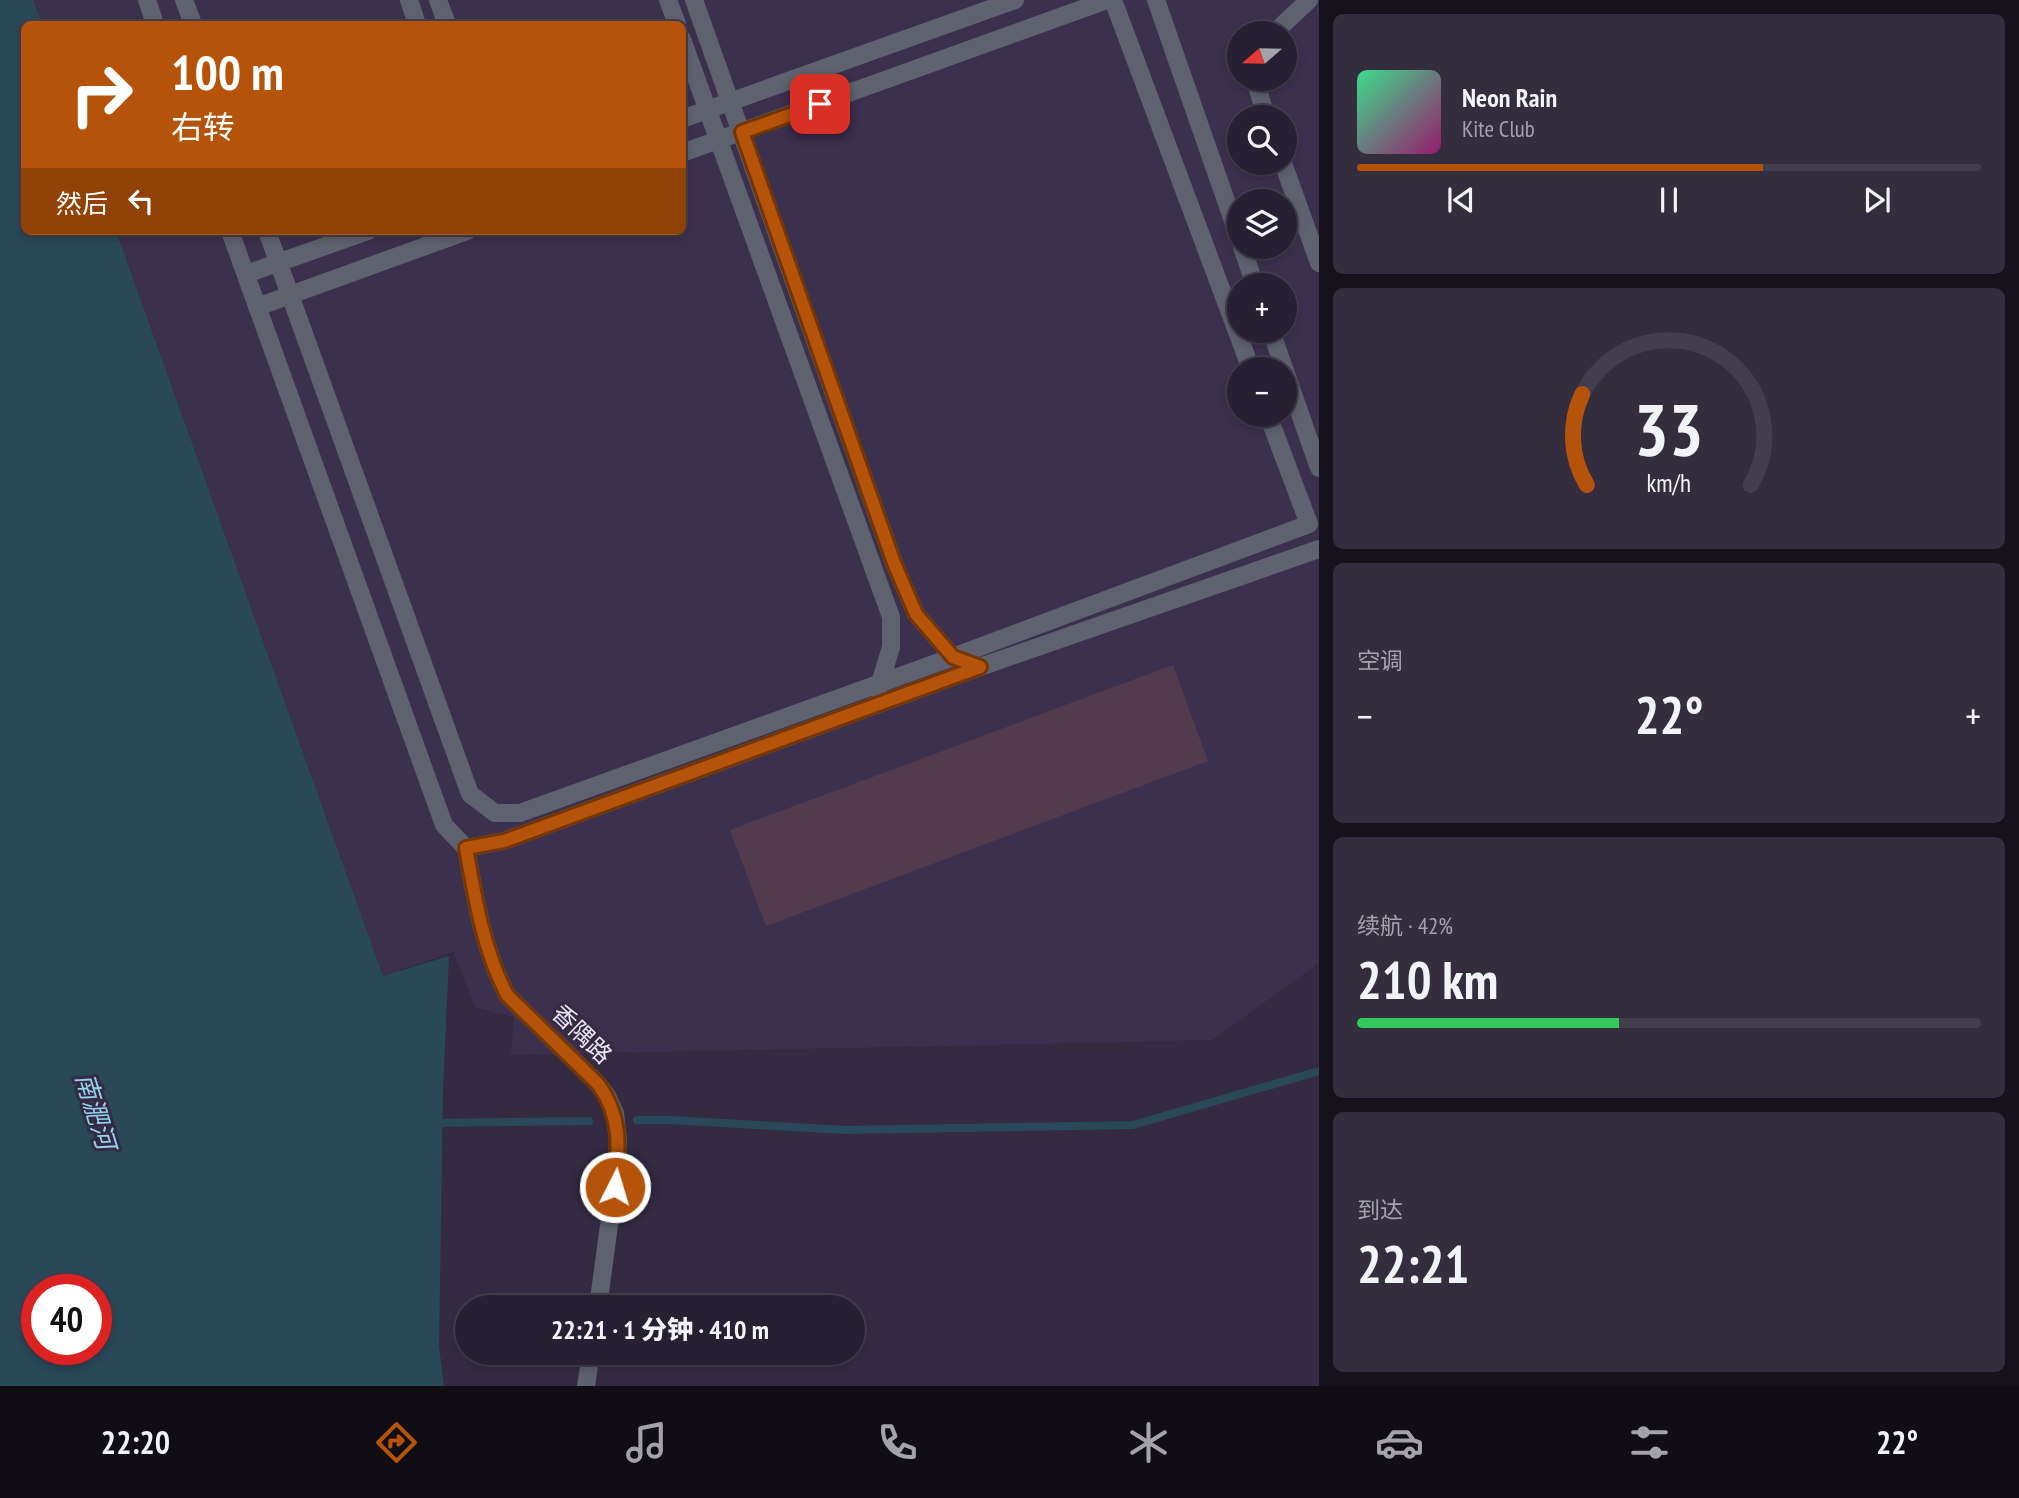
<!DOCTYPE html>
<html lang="zh">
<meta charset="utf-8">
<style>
:root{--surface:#272032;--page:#332d3e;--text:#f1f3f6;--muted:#a4a3ac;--line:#433e4d;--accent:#b45309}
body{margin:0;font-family:"PT Sans Narrow","Noto Sans SC",sans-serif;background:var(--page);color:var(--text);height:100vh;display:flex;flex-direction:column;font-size:26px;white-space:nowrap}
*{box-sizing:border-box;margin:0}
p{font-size:23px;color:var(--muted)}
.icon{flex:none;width:38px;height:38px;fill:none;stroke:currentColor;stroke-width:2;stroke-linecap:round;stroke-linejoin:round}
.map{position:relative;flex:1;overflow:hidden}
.panel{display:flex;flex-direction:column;gap:14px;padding:14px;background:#15121c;width:700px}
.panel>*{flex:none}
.top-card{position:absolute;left:21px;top:21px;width:665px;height:214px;border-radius:10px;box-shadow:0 4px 10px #0003,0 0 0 2px var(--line);background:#b45309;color:#fff;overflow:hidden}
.needle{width:46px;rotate:250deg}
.buttons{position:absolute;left:1227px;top:21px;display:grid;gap:14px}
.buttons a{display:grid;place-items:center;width:70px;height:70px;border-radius:50%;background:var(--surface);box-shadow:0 4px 10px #0003,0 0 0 2px var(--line);font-size:35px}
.speed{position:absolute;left:21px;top:1274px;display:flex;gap:14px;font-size:35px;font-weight:700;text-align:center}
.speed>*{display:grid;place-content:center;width:91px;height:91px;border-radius:50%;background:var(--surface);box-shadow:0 4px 10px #0003,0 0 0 2px var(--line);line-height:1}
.speed .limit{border:10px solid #d22;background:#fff;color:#111}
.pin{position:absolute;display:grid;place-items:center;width:60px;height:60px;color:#fff;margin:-30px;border-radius:14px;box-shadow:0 4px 10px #0006}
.me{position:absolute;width:77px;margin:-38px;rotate:5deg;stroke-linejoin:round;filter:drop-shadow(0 0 5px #0008)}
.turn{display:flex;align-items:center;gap:24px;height:147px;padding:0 35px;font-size:32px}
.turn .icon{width:91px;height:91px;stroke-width:2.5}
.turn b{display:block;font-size:49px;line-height:60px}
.then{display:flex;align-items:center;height:66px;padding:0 35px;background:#0003;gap:14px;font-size:26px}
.big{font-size:52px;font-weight:800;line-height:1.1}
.panel .card{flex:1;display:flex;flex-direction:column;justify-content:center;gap:10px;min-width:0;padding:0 24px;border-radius:10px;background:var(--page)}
.panel .dial{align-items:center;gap:0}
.dial svg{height:182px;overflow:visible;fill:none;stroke:var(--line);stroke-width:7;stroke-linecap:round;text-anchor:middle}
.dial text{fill:var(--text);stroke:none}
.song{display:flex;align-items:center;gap:21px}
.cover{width:84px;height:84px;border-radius:10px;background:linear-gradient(135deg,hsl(150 70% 55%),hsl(320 70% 35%))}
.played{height:7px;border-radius:4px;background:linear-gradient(90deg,var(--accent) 65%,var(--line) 65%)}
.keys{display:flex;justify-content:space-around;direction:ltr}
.heat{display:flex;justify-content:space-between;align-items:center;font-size:38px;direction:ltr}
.charge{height:10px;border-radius:5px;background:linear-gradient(90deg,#34c759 42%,var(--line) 0)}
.trip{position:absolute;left:455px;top:1295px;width:410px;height:70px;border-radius:35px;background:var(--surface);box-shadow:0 4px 10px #0003,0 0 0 2px var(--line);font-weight:800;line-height:70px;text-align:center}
.dock{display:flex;height:112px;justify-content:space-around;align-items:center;background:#100d14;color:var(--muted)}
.dock .icon{width:49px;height:49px}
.dock .current{color:var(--accent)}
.dock b{font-size:32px;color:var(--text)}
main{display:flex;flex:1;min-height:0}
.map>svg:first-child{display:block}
.built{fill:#3c304f;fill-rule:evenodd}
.water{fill:#294959;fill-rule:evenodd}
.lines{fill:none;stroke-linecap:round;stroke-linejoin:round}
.stream{stroke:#294959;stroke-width:8}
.building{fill:#533b4e}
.minor{stroke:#5d626e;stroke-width:18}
.route-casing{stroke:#753606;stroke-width:18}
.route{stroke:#b45309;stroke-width:12}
.labels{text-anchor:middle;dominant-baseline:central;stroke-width:6;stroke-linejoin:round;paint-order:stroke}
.street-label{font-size:24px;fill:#ebe6f6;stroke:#342b43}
.water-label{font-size:26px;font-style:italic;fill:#93d1ef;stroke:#342b43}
</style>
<main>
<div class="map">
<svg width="1319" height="1386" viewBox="0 0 1319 1386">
<rect width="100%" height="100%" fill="#342b43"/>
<path class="built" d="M33 0H1319V963L1212 1040 511 1055 514 1017 475 1007 453 952 383 976 116 231H682V24H42ZM1239 33H1284V79H1239ZM1239 117H1284V163H1239ZM1239 201H1284V247H1239ZM1239 285H1284V331H1239ZM1239 369H1284V415H1239Z"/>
<path class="water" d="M0 0H33L42 24H24V231H116L383 976 449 956 443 1088 439 1347 444 1386H0ZM37 1290H96V1349H37Z"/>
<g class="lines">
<g class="stream">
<path d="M637 1120H671L844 1130 1133 1125 1319 1071"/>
<path d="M431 1123 589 1121"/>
</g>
</g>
<path class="building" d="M1173 665 1208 761 766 926 730 830Z"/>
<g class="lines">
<g class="minor">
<path d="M147 0 155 24"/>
<path d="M184 0 193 24"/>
<path d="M409 0 417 24"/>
<path d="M438 0 447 24"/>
<path d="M668 0 677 24"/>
<path d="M694 0 894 563 916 614 953 657 963 661"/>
<path d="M1113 0 1251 369"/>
<path d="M1156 0 1239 238"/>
<path d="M1274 33 1309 0"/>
<path d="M682 39 891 617V647L878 690"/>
<path d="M1255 79 1266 117"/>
<path d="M682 119 1015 0"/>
<path d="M682 153 1107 0"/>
<path d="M1283 163 1319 263"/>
<path d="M230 231 444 825 466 848"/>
<path d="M267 231 470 794 495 813H520L953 657 1309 524 1268 415"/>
<path d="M1242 247 1255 285"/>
<path d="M246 274 368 231"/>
<path d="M257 307 467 231"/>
<path d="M1271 331 1319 468"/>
<path d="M466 848 504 841 980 667 1319 549"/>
<path d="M466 848C475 898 483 949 507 995L598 1084 607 1096 615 1113 618 1140 617 1166 598 1307"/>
<path d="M586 1386 591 1353"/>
</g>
</g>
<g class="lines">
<defs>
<path id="route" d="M615 1187C619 1150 622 1116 598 1084L507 995C483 949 475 898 466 848L504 841 980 667 953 657 916 614 894 563 742 132 820 104"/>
</defs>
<use href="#route" class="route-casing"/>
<use href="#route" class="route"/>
</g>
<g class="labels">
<g class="street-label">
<text transform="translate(582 1034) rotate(44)">香隅路</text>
</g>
<g class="water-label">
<text transform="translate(96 1111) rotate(73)">南淝河</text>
</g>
</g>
</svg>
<div class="buttons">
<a><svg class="needle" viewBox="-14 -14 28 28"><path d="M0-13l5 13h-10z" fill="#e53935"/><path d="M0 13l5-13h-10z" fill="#a4a3ac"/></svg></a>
<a><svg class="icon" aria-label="search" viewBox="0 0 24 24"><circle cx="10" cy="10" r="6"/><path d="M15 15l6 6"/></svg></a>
<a><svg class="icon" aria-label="layers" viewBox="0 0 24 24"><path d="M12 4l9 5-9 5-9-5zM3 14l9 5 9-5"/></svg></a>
<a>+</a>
<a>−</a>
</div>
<div class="speed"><div class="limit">40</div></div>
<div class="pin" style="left:820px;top:104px;background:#d93025"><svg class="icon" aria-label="arrive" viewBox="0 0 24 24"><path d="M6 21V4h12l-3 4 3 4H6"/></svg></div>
<svg class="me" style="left:615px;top:1187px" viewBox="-20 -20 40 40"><circle r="17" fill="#b45309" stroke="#fff" stroke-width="3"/><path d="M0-11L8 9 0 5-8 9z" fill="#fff"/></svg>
<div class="trip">22:21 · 1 分钟 · 410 m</div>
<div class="top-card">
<div class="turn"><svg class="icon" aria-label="right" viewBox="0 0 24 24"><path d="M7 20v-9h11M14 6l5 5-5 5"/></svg><div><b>100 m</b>右转</div></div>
<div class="then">然后<svg class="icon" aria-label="left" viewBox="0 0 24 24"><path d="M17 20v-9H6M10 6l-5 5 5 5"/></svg></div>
</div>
</div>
<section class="panel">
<div class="card">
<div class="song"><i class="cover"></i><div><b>Neon Rain</b><p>Kite Club</p></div></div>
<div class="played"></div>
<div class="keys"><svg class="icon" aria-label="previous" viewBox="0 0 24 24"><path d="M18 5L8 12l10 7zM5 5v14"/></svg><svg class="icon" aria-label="pause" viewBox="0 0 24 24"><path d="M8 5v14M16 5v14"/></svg><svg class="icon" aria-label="next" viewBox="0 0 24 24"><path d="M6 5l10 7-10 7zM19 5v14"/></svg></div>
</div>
<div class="card dial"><svg viewBox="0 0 100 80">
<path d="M14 69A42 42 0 1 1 86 69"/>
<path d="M14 69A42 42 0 0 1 12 29" stroke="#b45309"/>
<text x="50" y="56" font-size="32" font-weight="700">33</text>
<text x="50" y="72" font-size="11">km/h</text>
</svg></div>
<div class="card"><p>空调</p>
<div class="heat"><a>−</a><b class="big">22°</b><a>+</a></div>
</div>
<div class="card"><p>续航 · 42%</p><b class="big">210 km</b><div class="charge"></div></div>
<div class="card"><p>到达</p><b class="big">22:21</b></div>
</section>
</main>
<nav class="dock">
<b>22:20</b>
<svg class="icon current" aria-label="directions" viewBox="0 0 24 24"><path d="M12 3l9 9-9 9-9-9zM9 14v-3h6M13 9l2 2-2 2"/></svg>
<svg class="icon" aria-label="music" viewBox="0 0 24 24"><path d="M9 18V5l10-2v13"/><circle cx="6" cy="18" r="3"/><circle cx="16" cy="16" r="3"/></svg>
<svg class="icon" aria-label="phone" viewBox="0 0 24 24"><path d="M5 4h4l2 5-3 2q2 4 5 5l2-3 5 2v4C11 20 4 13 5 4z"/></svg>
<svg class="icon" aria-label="climate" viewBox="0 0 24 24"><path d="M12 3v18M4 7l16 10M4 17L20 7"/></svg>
<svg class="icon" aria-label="car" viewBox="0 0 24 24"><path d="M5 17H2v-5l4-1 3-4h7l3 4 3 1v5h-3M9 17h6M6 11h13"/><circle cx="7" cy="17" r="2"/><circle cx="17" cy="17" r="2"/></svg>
<svg class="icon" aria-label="filters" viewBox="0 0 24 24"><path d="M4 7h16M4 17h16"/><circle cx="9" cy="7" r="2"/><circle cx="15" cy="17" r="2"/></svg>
<b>22°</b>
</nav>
